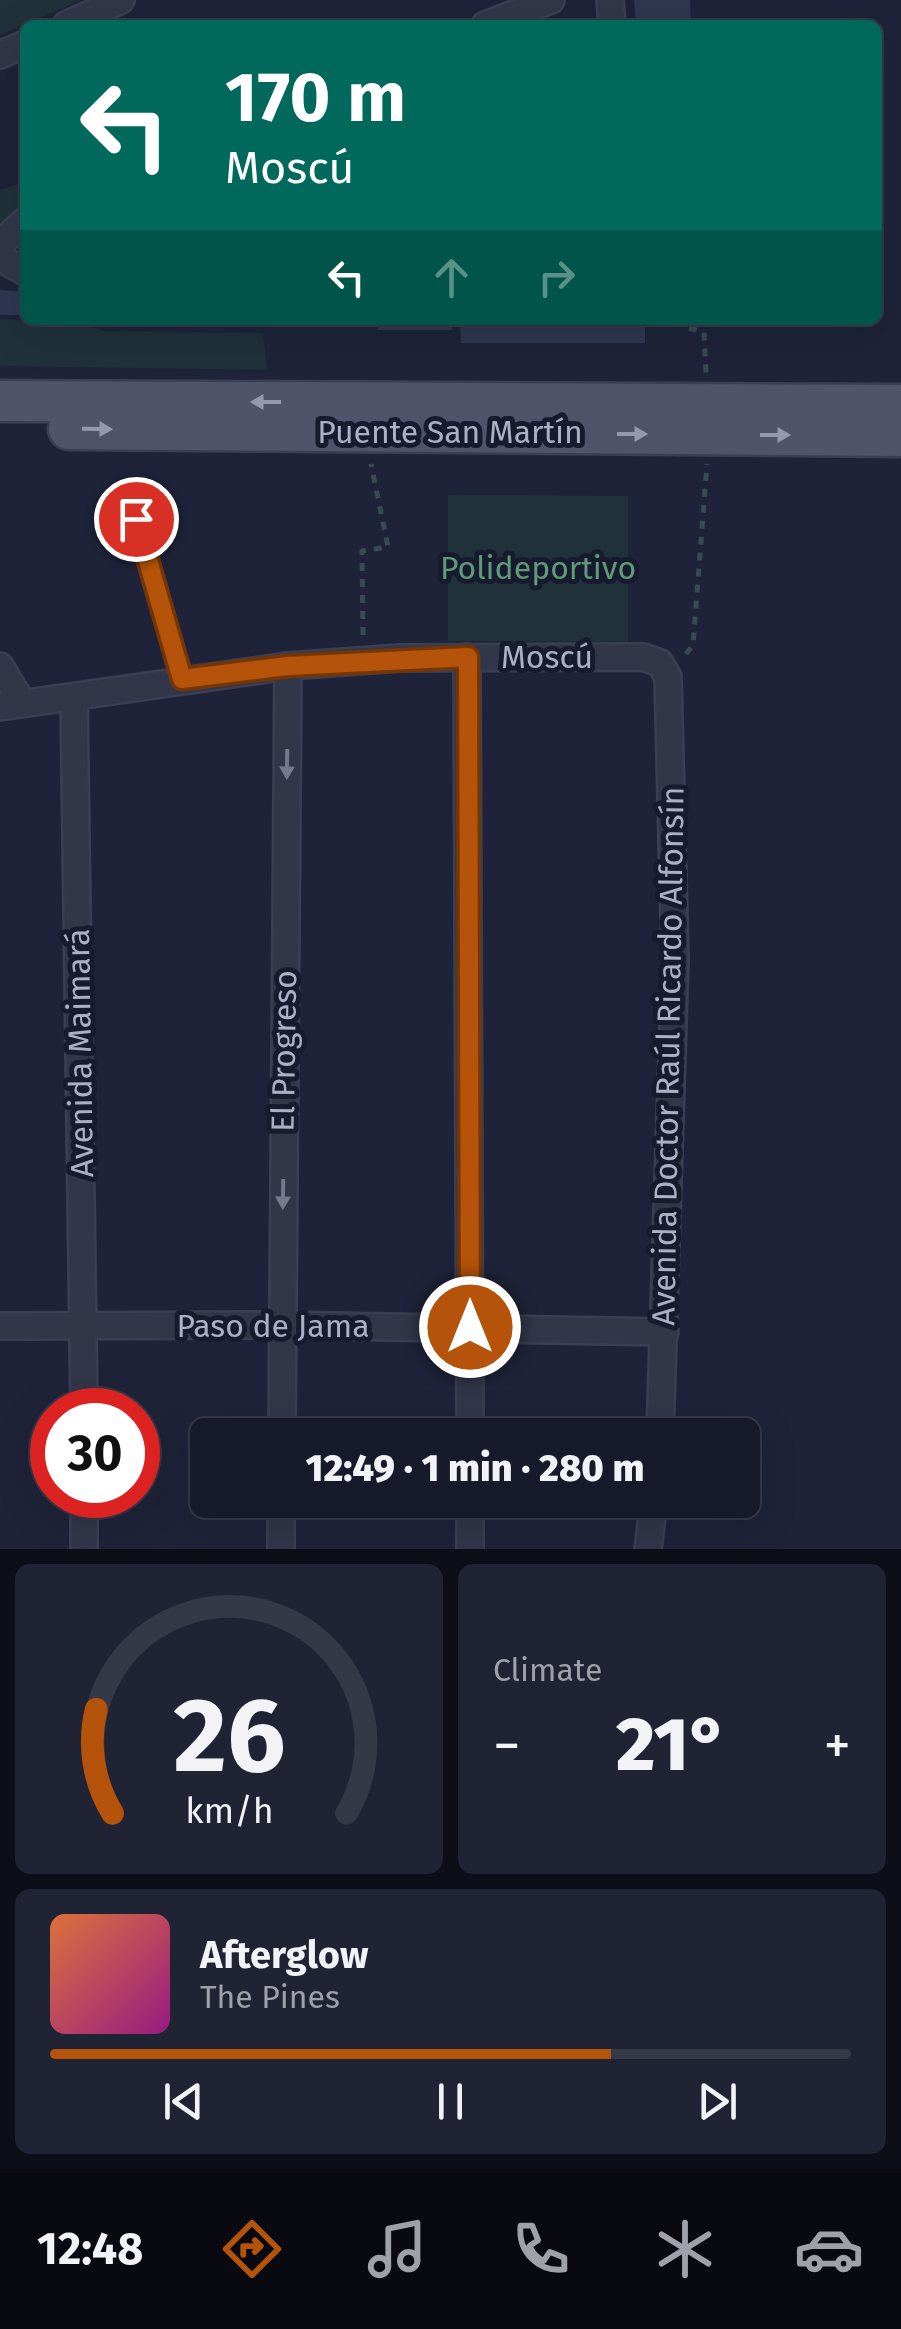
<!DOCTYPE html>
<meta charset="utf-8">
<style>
:root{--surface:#161a2b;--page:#1f2333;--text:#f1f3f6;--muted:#9ea1a9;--line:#353847;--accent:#b45309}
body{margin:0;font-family:"Fira Sans",sans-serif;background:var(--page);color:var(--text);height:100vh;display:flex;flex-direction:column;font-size:38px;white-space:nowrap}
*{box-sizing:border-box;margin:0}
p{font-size:32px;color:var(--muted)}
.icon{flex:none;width:55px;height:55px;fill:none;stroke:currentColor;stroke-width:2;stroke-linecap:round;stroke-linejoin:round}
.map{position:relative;height:1549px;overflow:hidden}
.panel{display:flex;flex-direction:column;gap:15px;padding:15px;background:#0c0e18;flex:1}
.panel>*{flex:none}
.guide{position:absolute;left:20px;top:20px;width:862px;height:305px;border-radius:15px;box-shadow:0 10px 40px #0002,0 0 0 2px var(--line);background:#00695c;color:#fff;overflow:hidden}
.speed{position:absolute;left:30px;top:1388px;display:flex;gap:20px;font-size:50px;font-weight:700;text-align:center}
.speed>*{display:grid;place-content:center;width:130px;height:130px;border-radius:50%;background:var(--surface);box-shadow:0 10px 40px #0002,0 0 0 2px var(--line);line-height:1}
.speed .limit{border:15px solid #d22;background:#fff;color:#111}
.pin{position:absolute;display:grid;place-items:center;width:85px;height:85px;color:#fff;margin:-42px;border:5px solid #fff;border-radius:50%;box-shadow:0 2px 10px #0007}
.me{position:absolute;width:110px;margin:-55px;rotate:0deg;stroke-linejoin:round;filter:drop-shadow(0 0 8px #0008)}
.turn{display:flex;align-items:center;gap:35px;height:210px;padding:0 40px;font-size:45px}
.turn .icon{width:130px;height:130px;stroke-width:2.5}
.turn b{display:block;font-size:70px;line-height:85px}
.lanes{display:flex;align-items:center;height:95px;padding:0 40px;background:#0003;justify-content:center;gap:50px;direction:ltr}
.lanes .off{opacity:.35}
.big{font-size:75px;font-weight:800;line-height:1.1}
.panel .tile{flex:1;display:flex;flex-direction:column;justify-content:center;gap:15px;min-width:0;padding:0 35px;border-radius:15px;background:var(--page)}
.panel .dial{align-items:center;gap:0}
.dial svg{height:260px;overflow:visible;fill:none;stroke:var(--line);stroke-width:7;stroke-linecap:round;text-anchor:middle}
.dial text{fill:var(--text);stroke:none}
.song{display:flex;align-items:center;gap:30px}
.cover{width:120px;height:120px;border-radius:15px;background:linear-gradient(135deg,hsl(20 70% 55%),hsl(310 70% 35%))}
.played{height:10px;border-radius:5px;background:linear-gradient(90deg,var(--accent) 70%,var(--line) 70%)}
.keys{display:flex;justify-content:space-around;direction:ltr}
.heat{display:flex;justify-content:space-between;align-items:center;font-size:55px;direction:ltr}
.panel .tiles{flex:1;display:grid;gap:15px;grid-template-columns:1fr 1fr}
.tile:last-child{grid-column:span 2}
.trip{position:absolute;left:190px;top:1418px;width:570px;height:100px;border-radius:15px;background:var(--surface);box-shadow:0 10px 40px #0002,0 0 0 2px var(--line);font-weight:800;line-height:100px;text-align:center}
.menu{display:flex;height:160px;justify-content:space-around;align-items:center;background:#090a11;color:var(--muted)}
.menu .icon{width:70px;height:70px}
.menu .current{color:var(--accent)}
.menu b{font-size:45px;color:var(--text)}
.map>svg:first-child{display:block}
.green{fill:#20313a}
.building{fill:#2f3650}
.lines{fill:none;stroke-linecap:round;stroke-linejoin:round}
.lane-casing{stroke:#3b3f53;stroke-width:18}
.street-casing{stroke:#3b3f53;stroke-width:30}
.primary-casing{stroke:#3b3f53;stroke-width:45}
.path{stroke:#384b53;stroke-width:5;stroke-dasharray:8 8;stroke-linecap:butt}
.lane{stroke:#313649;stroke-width:12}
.street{stroke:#313649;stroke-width:25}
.primary{stroke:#4f546a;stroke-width:40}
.primary-bridge-casing{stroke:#3b3f53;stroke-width:45;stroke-linecap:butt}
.primary-bridge{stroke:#4f546a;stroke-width:40}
.oneway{fill:#9499af}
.oneway2{fill:#74798e}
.route-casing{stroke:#753606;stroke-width:25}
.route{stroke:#b45309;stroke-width:18}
.labels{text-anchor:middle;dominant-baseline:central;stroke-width:10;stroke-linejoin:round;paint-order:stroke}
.street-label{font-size:32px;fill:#abb0c6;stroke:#171b2e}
.park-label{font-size:32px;fill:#61997a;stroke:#171b2e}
</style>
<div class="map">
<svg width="901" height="1549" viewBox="0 0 901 1549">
<rect width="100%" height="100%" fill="#1e2339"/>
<g class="green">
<path d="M0 0H81L0 35Z"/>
<path d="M25 182V208L0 228V190Z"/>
<path d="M0 319 69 321 106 331 263 333 267 370 0 366Z"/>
<path d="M448 495 628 496V642L448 641Z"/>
</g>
<g class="building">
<path d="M634 0H690L691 25H636Z"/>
<path d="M0 290 25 292V315H0Z"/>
<path d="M107 320H220V327L107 326Z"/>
<rect x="378" y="320" width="74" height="10"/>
<path d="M460 320H645V343H461Z"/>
</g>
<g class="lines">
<defs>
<path id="lane" d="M136 519 182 679"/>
<g id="street">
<path d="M610 0 612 25"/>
<path d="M66 25 121 0"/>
<path d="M485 25 551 0"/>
<path d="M0 55 25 44"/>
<path d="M0 244 25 221"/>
<path d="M0 258 25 272"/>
<path d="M467 657 470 1435"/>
<path d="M0 666 22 703"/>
<path d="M74 697 84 1410"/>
<path d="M0 707 288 666 400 658 643 657 660 663 668 677 675 960 660 1435"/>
<path d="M0 1326 282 1325 665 1332"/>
<path d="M282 1435 288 666"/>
<path d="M84 1549V1495"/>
<path d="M281 1549V1500"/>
<path d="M470 1549V1500"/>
<path d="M648 1549 654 1500"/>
</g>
<g id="primary">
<path d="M0 401 678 404"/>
<path d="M69 429 678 434"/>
</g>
</defs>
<use href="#lane" class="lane-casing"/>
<use href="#street" class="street-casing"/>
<use href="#primary" class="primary-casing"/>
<g class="path">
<path d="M689 328 704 332 706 373"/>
<path d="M363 635 362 551 388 547 371 464"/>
<path d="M686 654 693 645 707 464"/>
</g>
<use href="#lane" class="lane"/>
<use href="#street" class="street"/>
<use href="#primary" class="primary"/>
<defs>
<g id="primary-bridge">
<path d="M678 404 901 405"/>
<path d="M678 434 901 436"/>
</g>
</defs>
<use href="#primary-bridge" class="primary-bridge-casing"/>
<use href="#primary-bridge" class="primary-bridge"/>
</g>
<defs><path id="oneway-solid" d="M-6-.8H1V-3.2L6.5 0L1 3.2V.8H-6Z" transform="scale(2.5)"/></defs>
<g class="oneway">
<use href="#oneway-solid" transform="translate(266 402) rotate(-180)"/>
<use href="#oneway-solid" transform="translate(97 429) rotate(1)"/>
<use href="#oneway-solid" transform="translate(632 434)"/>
<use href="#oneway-solid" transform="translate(775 435)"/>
</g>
<g class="oneway2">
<use href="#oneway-solid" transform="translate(287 764) rotate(91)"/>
<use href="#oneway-solid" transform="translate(283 1194) rotate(91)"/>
</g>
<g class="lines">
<defs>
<path id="route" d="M136 519 182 679 288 666 468 657 470 1327"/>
</defs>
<use href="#route" class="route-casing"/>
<use href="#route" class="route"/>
</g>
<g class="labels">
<g class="street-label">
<text x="450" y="432">Puente San Martín</text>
<text x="547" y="657">Moscú</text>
<text transform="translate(284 1051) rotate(-89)">El Progreso</text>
<text transform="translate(80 1053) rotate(-91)">Avenida Maimará</text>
<text transform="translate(668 1056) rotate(-89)">Avenida Doctor Raúl Ricardo Alfonsín</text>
<text x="273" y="1326">Paso de Jama</text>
</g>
<g class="park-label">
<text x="538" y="568">Polideportivo</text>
</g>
</g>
</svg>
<div class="speed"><div class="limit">30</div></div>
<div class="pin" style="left:136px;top:519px;background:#d93025"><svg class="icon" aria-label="arrive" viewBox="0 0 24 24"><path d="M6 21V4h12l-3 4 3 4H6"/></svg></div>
<svg class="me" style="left:470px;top:1327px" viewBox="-20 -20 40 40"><circle r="17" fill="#b45309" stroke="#fff" stroke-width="3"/><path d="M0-11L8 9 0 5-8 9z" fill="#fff"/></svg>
<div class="trip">12:49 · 1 min · 280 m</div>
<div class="guide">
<div class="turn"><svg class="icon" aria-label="left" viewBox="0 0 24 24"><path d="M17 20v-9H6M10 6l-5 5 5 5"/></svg><div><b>170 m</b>Moscú</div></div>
<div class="lanes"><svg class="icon" aria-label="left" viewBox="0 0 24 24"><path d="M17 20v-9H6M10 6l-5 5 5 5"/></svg><svg class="icon off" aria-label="ahead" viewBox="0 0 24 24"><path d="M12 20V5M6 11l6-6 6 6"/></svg><svg class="icon off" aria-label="right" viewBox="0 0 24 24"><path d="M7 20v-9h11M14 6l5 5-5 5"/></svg></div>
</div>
</div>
<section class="panel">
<div class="tiles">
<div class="tile dial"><svg viewBox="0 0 100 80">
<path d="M14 69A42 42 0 1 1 86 69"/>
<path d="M14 69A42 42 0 0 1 9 37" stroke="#b45309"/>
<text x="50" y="56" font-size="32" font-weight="700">26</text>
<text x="50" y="72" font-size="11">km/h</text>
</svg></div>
<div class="tile"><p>Climate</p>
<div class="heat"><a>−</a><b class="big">21°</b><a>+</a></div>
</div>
<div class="tile">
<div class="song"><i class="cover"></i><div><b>Afterglow</b><p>The Pines</p></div></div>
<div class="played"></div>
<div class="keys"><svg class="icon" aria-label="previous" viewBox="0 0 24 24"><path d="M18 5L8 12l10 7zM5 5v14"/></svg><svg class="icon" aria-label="pause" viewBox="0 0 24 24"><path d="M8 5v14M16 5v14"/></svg><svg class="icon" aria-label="next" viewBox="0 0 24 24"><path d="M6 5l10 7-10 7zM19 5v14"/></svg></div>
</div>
</div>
</section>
<nav class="menu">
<b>12:48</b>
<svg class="icon current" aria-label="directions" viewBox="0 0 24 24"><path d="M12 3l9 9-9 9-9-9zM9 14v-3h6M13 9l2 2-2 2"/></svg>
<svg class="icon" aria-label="music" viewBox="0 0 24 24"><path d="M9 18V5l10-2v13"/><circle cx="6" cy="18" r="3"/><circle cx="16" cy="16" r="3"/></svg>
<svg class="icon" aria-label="phone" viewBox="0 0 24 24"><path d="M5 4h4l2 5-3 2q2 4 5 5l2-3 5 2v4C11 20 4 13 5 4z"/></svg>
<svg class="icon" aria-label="climate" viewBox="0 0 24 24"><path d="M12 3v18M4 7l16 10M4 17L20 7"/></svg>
<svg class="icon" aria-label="car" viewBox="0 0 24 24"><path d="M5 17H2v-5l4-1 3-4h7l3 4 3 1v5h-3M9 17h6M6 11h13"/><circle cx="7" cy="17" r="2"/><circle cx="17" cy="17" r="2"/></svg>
</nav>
